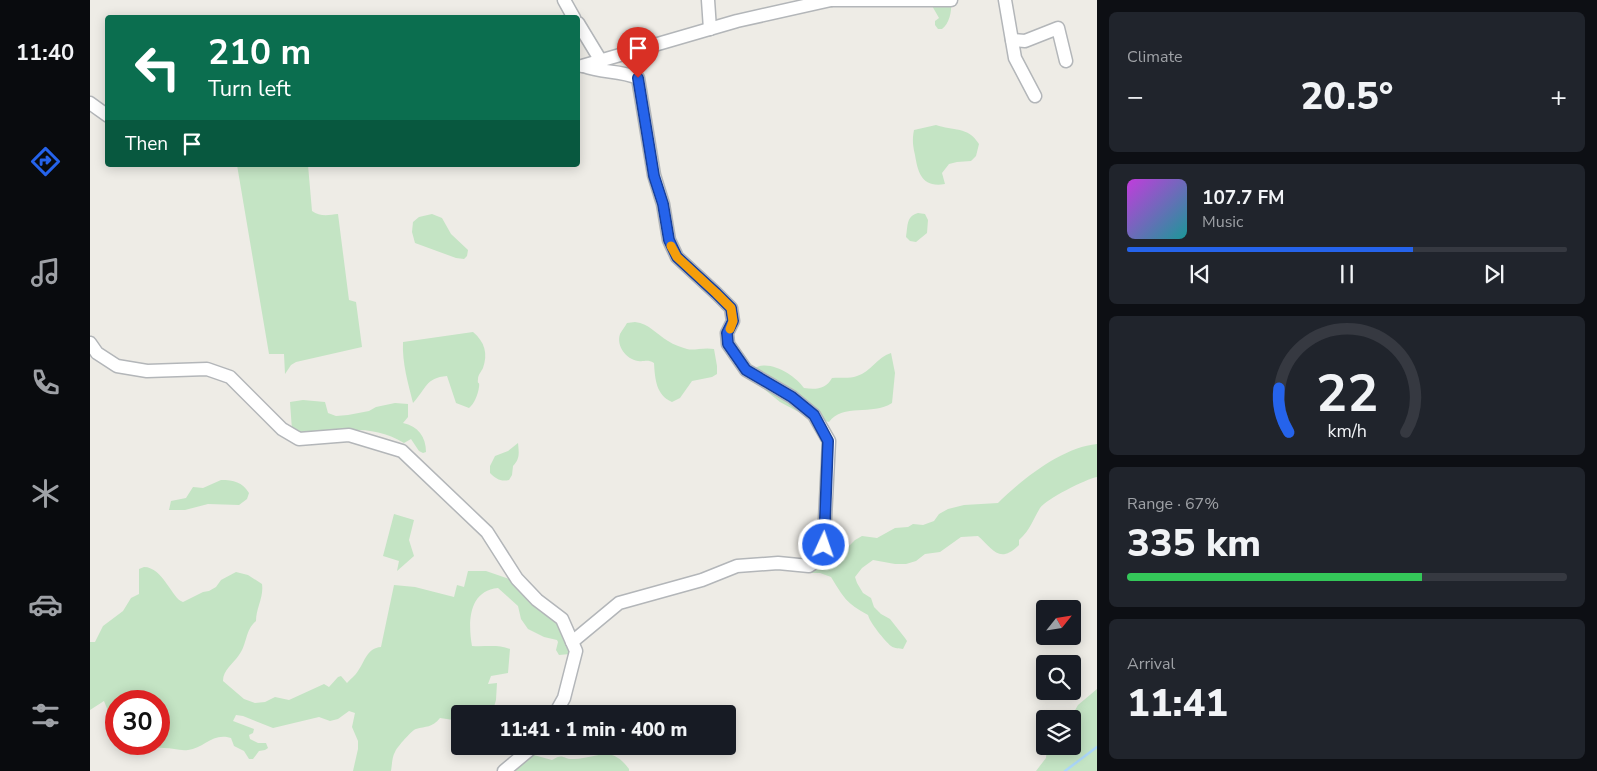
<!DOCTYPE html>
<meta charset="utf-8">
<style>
:root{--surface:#171b24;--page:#20242c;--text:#f1f3f6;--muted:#9ea1a6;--line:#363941;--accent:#2563eb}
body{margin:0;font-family:"Nunito Sans",sans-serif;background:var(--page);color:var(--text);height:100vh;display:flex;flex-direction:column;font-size:19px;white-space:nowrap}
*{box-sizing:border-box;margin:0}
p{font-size:16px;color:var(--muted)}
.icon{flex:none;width:28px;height:28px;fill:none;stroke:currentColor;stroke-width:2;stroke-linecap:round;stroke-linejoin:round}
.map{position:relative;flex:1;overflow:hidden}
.sheet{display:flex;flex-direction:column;gap:12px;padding:12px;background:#0d0f14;width:500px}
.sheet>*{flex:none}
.hud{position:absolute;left:15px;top:15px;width:475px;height:152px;border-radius:5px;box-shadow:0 2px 12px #0003;background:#0b6e4f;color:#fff;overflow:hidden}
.needle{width:32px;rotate:60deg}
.buttons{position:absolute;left:946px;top:600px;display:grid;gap:10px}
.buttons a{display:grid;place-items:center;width:45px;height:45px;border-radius:5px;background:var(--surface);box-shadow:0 2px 12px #0003;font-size:25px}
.speed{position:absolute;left:15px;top:690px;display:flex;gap:10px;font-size:25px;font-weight:700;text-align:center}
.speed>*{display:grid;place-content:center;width:65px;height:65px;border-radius:50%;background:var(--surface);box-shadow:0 2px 12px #0003;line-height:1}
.speed .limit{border:8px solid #d22;background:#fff;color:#111}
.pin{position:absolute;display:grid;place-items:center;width:42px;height:42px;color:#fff;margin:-51px -21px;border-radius:50% 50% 50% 0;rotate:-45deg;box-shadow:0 0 5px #0007}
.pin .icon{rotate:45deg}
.me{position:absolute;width:55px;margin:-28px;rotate:3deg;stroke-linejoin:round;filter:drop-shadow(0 0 4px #0008)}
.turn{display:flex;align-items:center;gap:18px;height:105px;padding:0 20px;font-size:22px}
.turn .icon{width:65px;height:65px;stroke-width:2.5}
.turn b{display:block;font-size:35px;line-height:42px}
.then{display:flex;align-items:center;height:48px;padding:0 20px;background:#0003;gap:10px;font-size:19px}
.big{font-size:38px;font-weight:800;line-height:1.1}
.sheet .card{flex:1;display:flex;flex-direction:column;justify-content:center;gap:8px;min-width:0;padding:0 18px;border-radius:8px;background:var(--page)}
.sheet .dial{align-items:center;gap:0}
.dial svg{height:130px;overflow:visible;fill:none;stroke:var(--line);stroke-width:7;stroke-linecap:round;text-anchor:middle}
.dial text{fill:var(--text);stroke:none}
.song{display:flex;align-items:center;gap:15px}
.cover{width:60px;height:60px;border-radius:8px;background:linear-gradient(135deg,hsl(290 70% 55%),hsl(180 70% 35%))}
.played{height:5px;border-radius:2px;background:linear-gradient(90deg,var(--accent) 65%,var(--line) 65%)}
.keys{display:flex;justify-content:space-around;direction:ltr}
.heat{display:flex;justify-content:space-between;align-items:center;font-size:28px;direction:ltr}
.charge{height:8px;border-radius:4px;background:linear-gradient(90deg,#34c759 67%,var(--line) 0)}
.trip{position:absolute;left:361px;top:705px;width:285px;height:50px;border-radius:5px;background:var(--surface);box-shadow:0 2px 12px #0003;font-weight:800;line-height:50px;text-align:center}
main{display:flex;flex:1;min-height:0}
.dock{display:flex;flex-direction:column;width:90px;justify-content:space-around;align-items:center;background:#090b0e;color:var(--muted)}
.dock .icon{width:35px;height:35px}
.dock .on{color:var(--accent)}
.dock b{font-size:22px;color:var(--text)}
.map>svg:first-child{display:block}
.green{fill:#c4e4c4}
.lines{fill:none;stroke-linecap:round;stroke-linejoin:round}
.stream{stroke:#acd7f8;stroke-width:2.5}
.minor-casing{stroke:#b3b6b9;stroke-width:15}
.minor{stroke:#fff;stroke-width:12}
.route-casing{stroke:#184099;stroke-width:12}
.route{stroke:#2563eb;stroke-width:9}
.slow{stroke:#f59e0b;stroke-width:9}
</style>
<main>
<nav class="dock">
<b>11:40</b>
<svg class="icon on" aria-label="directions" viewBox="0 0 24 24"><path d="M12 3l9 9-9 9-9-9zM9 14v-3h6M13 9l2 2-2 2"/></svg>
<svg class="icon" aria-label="music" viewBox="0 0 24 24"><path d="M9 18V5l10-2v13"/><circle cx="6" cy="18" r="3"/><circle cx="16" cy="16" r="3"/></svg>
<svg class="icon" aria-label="phone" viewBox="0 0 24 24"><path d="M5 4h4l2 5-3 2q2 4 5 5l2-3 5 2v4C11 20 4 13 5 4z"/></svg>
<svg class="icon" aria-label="climate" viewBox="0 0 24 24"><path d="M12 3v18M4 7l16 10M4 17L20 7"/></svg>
<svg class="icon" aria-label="car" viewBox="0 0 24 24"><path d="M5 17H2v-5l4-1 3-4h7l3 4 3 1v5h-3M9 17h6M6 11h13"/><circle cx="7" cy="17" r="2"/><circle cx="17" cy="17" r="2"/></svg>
<svg class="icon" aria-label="filters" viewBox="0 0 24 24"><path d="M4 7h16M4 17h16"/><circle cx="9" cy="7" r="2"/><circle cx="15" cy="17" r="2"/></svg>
</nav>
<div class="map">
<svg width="1007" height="771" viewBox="0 0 1007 771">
<rect width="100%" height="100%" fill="#eeece6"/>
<g class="green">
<path d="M861 3C862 11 859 24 852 29H848L845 25V21L849 18 841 4Z"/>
<path d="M846 125C863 131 878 126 889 144L886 156 881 161 867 162 859 164 852 173 855 184C832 188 828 173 825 155 823 146 822 140 824 130Z"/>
<path d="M147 165H218L222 211C230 217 239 215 248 214L259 300 266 302 272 347 206 362 201 365 195 374 194 354H179Z"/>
<path d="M828 213 835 214 838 220 837 233 826 242 820 241 816 237C818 226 816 216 828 213Z"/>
<path d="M342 214 352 218 361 234 378 250 377 256 374 259 366 258 325 243 322 232 323 222 329 217Z"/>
<path d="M545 322C560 324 566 334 578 341 584 345 591 347 597 349 604 351 613 347 624 349L627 366V374L622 377 602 381 590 398 582 402C566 395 565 379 564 363 557 359 555 362 548 361 536 359 526 346 530 334 532 330 535 327 537 323Z"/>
<path d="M383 332C395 342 398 354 393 368 391 372 388 375 388 379 387 386 390 380 389 387 388 395 384 404 379 408L366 403 357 376C335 378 337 388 323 403 318 383 312 363 313 342Z"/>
<path d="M801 353 805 373 802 403C782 416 753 403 739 422L716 416 690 402 670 386 664 377 662 370C677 357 705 375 714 388 726 390 736 389 742 378 750 377 759 379 767 376 781 372 787 357 801 353Z"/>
<path d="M213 400 235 402 238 413 246 416 258 415 279 411 286 407 305 403 318 404V417L313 423C328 426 336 437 336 452L333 453 329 451 321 439 314 443C281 423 246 431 209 434L202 430 200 402Z"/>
<path d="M428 443C429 453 430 459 423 466L422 475 419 480C411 482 406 479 400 473V466L405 456 418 451Z"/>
<path d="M1007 444V477C996 479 956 499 950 508 942 521 941 529 929 540V545C909 565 902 548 888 536L871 537 850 552 835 554 826 561 816 564H805L783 560 772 568 765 577 767 583 773 593 781 598 784 607 791 614 800 619 815 638 817 641 813 649C809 648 805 649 801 646 795 641 780 623 778 615 756 603 754 598 741 577L730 573H719L718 567 724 560 719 546 724 539 727 537 740 550H755L765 540 772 536 787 538 805 528 818 527 823 524 833 525 844 521 849 514 858 509 874 505 908 503C932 479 973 447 1007 444Z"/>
<path d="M131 480C144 480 152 482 159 493L157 499 149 505 118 504 95 510H79L81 501 96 498 103 487 113 488Z"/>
<path d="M304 514 324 520 319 540 324 556 307 571 309 561 293 556Z"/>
<path d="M54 567C73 567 82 599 93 602L113 592 119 591 126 587 131 580 146 572 158 575 172 584C174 597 166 608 166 621 155 630 157 645 149 655 143 664 133 670 133 681L154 699 165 703 175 702 185 697 199 700 234 684 239 687 248 677 251 676 257 683C260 679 265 676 268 671 275 661 277 648 291 647L304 585 325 587 364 597 367 585 374 587 378 571H396L422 580 468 621 481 650 480 654 469 655 466 650 468 642 467 640 454 637 438 629 431 619 428 606 408 588C378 591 378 623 382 646 396 647 407 644 420 649L418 673 401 676 398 684 407 683 406 700 402 714H370V721L350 718C342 728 336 726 326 729 322 730 307 747 305 752 302 757 302 765 301 771H263L268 749V741L262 727 265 713 259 711 248 719 240 721 229 717 183 728 153 716 146 715 143 721 164 729 163 733 159 735 160 739 168 743H176L178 748 175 750 169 751 163 759H159L154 751 144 746 141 738C123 732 114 748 98 750 90 751 82 748 74 748 62 747 51 750 40 755L28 749 24 740 26 737V744H69V701H26V718L18 711 14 701 0 710V642H5L13 626 33 611 41 598 49 594V569Z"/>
<path d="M1007 689V771H946L956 758 957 746H982V719H980L988 705Z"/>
<path d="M440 754 462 760C474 752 473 760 484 759 508 758 521 744 539 769V771H420Z"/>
</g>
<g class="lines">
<path class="stream" d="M975 771 1007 747"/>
<defs>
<g id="minor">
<path d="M474 0 484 18"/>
<path d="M618 0 620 29"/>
<path d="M742 0H861"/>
<path d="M915 0 925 58 945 96"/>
<path d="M488 23 511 61"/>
<path d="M922 40 935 41 968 28 976 61"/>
<path d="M492 66 647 21 741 0"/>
<path d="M0 103 18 116"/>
<path d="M0 343 7 353 27 366 57 371 117 369 140 377 192 429 209 439 259 435 312 451 397 532 427 579 447 600 472 619 486 651 474 698 465 714"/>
<path d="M482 642 529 603 612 580 647 566 688 563 719 566 733 557 739 441 724 415 702 397 656 370 638 344 637 333 643 321 641 308 626 293 587 257 579 240 573 204 564 175 548 78C530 70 511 73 494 66"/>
<path d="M414 771 444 746"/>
</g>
</defs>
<use href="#minor" class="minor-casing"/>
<use href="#minor" class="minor"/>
</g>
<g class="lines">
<defs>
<path id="route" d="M548 78 564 176 573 204 579 240 587 257 626 293 641 308 643 321 637 333 638 344 656 370 702 397 724 415 738 441 734 545"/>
</defs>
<use href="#route" class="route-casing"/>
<use href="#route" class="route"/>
<path class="slow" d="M581 246 587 257 626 293 641 308 643 321 640 329"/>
</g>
</svg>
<div class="buttons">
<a><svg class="needle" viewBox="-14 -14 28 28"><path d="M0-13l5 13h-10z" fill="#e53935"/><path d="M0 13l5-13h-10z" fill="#9ea1a6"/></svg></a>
<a><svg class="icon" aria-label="search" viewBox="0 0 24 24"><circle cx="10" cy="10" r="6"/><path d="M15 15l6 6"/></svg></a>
<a><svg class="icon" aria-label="layers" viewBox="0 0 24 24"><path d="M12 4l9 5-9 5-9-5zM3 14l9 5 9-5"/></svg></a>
</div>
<div class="speed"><div class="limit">30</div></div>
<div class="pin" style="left:548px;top:78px;background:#d93025"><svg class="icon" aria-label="arrive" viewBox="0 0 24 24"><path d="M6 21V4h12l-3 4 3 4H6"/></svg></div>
<svg class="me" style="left:734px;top:545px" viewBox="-20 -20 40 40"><circle r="17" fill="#2563eb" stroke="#fff" stroke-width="3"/><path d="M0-11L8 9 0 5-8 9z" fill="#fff"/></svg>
<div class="trip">11:41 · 1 min · 400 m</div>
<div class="hud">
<div class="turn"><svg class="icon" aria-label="left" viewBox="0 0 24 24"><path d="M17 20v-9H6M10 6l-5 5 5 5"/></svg><div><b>210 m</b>Turn left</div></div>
<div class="then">Then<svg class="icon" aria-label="arrive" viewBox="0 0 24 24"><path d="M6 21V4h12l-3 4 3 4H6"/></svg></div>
</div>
</div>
<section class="sheet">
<div class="card"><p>Climate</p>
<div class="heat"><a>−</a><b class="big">20.5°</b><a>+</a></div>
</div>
<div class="card">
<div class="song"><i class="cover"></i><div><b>107.7 FM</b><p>Music</p></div></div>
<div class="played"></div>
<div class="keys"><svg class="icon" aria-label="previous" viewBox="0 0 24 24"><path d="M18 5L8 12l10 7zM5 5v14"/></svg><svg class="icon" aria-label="pause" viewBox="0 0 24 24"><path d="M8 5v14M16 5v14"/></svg><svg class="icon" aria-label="next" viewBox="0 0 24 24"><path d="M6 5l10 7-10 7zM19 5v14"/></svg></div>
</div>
<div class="card dial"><svg viewBox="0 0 100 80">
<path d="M14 69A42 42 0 1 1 86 69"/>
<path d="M14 69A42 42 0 0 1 8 42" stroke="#2563eb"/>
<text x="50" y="56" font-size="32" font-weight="700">22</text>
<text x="50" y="72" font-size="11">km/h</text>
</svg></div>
<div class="card"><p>Range · 67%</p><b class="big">335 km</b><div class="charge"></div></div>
<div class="card"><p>Arrival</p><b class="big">11:41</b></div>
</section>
</main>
